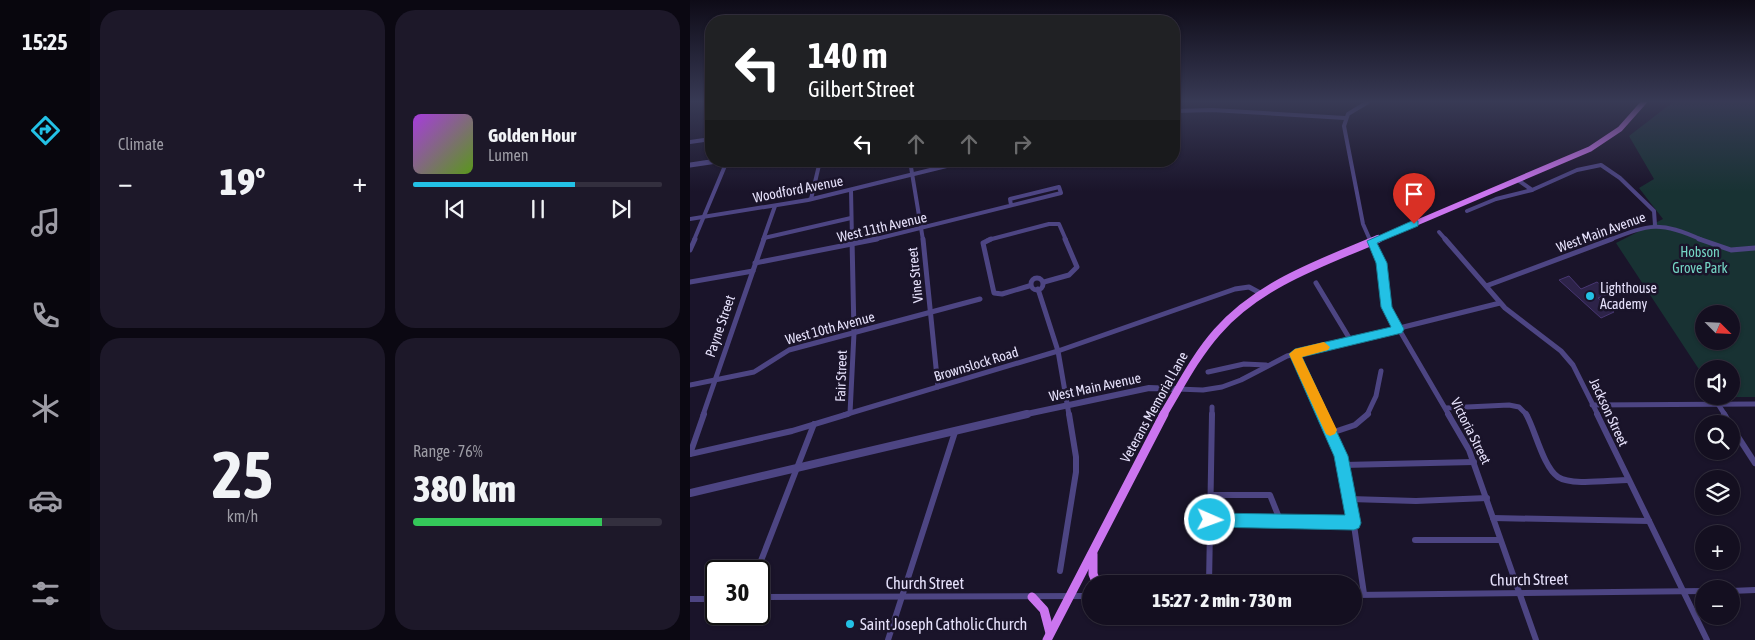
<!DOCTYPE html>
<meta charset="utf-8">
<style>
:root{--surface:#140f20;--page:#1d1829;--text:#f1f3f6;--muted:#9d9ca5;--line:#332f3e;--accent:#23c1e5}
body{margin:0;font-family:"Asap Condensed",sans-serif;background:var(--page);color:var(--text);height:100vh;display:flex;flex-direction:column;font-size:19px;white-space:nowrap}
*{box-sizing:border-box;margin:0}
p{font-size:16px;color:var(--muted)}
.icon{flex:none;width:28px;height:28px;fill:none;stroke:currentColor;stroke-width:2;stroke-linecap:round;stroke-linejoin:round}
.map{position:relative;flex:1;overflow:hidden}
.details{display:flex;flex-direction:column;gap:10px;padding:10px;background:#0b0812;width:600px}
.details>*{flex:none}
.hud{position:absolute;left:15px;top:15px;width:475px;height:152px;border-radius:20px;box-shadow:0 1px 4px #0004,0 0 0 1px var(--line);background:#202124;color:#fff;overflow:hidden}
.needle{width:32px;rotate:114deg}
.controls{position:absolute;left:1005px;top:305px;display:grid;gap:10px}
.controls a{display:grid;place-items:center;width:45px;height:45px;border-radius:50%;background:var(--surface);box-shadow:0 1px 4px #0004,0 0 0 1px var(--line);font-size:25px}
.speed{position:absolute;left:15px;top:560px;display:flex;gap:10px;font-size:25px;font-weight:700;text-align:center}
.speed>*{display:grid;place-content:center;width:65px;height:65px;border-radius:50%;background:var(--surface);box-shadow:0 1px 4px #0004,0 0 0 1px var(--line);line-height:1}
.speed .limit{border:2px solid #111;border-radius:8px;background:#fff;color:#111}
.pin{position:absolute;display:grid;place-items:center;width:42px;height:42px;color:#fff;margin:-51px -21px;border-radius:50% 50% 50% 0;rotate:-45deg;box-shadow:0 0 5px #0007}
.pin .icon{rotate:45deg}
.me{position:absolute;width:55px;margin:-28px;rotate:92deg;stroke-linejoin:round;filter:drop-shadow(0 0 4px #0008)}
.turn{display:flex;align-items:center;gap:18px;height:105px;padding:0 20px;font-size:22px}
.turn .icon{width:65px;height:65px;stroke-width:2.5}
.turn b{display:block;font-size:35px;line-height:42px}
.lanes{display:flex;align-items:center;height:48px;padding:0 20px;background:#0003;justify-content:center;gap:25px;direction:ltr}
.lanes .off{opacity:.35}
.big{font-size:38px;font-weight:800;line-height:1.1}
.details .tile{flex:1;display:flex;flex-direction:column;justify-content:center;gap:8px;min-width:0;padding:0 18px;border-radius:20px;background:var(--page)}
.details .dial{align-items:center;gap:0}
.dial b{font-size:65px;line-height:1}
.song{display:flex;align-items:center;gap:15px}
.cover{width:60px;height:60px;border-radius:8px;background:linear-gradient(135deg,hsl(280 70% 55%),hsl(90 70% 35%))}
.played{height:5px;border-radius:2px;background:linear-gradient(90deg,var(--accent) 65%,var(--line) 65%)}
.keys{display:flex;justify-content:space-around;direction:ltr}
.heat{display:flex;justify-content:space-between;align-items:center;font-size:28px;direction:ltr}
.charge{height:8px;border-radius:4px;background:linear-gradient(90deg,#34c759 76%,var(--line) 0)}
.details .tiles{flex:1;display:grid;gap:10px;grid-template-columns:repeat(2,1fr)}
.trip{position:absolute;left:392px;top:575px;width:280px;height:50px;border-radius:25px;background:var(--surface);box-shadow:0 1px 4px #0004,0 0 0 1px var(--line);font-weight:800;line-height:50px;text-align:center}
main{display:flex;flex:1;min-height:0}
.dock{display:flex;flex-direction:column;width:90px;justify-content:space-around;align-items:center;background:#08060d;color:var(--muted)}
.dock .icon{width:35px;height:35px}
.dock .on{color:var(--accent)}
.dock b{font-size:22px;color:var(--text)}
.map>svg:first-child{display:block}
.green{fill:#183233;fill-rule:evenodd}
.building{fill:#2d2349;stroke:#483772}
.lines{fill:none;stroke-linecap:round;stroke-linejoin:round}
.minor-far2{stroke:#4d4583;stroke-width:4}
.minor-far1{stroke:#4d4583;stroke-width:5}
.minor{stroke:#4d4583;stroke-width:6}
.tertiary-far2{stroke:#4d4583;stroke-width:5}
.tertiary-far1{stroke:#4d4583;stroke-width:6}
.tertiary{stroke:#4d4583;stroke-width:8}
.primary-far2{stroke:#cb75ef;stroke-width:5.5}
.primary-far1{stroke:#cb75ef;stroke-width:8}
.primary{stroke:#cb75ef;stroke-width:9}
.route{fill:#23c1e5;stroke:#177d95}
.slow{fill:#f59e0b}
.poi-dot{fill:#23c1e5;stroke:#1a142a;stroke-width:2}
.labels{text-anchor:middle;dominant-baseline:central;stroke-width:5;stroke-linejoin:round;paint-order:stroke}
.street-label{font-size:14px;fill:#e6e1fb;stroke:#1a142a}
.park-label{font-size:14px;fill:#74d5c4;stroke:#1a142a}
.poi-label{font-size:14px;fill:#e6e1fb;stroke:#1a142a;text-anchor:start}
.near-street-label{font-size:16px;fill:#e6e1fb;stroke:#1a142a}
.near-poi-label{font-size:16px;fill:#e6e1fb;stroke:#1a142a;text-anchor:start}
</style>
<main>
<nav class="dock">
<b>15:25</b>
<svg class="icon on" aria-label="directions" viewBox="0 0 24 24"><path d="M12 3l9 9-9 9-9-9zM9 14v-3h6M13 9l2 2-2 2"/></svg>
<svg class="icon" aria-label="music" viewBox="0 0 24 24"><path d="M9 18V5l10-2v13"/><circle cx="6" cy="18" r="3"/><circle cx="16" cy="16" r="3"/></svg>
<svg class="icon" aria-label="phone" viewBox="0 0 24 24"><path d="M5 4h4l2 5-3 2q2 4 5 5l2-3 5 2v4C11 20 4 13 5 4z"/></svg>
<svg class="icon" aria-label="climate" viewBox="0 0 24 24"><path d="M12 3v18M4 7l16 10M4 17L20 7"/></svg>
<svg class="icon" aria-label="car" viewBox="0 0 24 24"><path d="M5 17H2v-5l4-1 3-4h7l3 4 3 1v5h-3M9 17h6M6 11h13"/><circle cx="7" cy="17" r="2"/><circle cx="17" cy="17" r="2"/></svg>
<svg class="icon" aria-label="filters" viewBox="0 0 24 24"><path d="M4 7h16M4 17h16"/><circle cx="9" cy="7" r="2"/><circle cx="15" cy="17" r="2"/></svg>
</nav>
<section class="details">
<div class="tiles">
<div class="tile"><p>Climate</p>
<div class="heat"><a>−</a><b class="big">19°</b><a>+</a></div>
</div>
<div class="tile">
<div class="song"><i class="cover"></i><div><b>Golden Hour</b><p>Lumen</p></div></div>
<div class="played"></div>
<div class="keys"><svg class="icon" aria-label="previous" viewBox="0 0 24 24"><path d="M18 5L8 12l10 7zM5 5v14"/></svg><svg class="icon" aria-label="pause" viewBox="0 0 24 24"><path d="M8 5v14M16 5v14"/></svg><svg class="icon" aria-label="next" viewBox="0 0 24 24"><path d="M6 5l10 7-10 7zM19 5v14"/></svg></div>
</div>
<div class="tile dial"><b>25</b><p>km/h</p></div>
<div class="tile"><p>Range · 76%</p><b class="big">380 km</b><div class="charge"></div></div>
</div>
</section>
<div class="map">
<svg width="1065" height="640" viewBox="0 0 1065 640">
<rect width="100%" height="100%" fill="#1a142a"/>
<path class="green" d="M983 102H1065V397H1027L1041 396V369H1014V377L926 243 973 219 949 188 964 179 939 136ZM1014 314H1041V341H1014Z"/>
<path class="building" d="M879 276 891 289 907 282 921 293 908 298 924 312 911 318 869 280Z"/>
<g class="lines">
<g class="minor-far2">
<path d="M678 102 658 114 654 126 673 224 680 240"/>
<path d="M484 111 522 110 655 118"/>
<path d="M0 142 21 139"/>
<path d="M220 161 233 240"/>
<path d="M828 180 842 190 887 170 911 165 930 178 964 211 965 225"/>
<path d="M161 190 162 240"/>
<path d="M121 199 130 161"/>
<path d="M777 211 806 199 842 190"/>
<path d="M0 219 118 200 277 161"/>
<path d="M749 232 756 240"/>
<path d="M74 238 161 218"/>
<path d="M4 240 37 161"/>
<path d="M73 240 85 206"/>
<path d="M182 240 371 193 369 187 320 199 321 205"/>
<path d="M298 240 359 224H369L376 240"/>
<path d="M919 240C960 224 970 221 1012 240"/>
</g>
<g class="minor-far1">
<path d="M233 239 248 387"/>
<path d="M301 239 293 243 304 293 312 294 339 286"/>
<path d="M680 239 691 263 696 307 759 415"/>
<path d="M755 239 815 308 871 351 883 365 908 415"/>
<path d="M1009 239 1041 250 1065 248"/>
<path d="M0 250 5 239"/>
<path d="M65 263 187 239"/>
<circle cx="347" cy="284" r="6"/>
<path d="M0 282 63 271"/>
<path d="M354 282 379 275 387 267 375 239"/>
<path d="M626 283 661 341"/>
<path d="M796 286 922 239"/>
<path d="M348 289 368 351 379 415"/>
<path d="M605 354 633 415"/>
<path d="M518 372 554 364 576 365"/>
<path d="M0 385 64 372 99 350 290 299"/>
<path d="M487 389 513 390 532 387 551 380 597 356 810 303"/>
<path d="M1028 404 1035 415"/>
<path d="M902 405 1065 404"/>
<path d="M756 408 819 405 829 407 837 415"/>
<path d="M160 413 164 333 162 239"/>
<path d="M13 415 74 239"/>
<path d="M154 415 368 351 545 289 559 287 572 294"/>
<path d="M522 415V407"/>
<path d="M677 415 686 396 691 371"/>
</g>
<g class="minor">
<path d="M632 414 651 456 659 491 674 594"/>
<path d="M758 414 779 450 846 640"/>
<path d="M836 414C845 429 853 467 868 477 881 486 921 480 938 480"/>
<path d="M907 414 1017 640"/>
<path d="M1034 414 1040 424"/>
<path d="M1041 426 1065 463"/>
<path d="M641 433 665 425 678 414"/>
<path d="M0 454 102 431 158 414"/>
<path d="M0 454 14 414"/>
<path d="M653 465 784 462"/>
<path d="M521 495H580L590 520"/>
<path d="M660 499 726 501 797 498"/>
<path d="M803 518 959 521"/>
<path d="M520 520 664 523"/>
<path d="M725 540H809"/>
<path d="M67 571 124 424"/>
<path d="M370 571 386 472V457L379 414"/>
<path d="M519 584 522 414"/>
<path d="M1041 591 1065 590"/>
<path d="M664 595 1014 591"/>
<path d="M69 597 401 596"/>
<path d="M0 599H26"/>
<path d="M198 640 265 432"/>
</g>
<path class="tertiary-far2" d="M0 165 27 161"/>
<path class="tertiary-far1" d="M332 415 459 388 487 389"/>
<path class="tertiary" d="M0 493 337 414"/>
<path class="primary-far2" d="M686 240 900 149 930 129 954 102"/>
<path class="primary-far1" d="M473 415C490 387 505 357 527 332 569 284 631 263 688 239"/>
<g class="primary">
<path d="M403 554V574L407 584"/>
<path d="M342 597 354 610 360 633"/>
<path d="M357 640 474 414"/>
</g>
</g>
<linearGradient id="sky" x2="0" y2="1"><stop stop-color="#0e0b17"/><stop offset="0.53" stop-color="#383a55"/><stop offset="1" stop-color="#383a55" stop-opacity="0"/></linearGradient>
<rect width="1065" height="192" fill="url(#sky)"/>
<path class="route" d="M724 220 728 221V226L687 243 697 263 702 307 714 329 712 333 612 357 658 456 671 523 669 528 664 530 520 527 515 525 513 520 515 515 520 513 655 515 644 456 599 354 605 349 701 327 691 307 686 263 677 241Z"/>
<path class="slow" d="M634 342 640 347 638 350 612 357 647 430 645 434 640 436 636 434 599 354 605 349Z"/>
<g class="poi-dot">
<circle cx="900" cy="296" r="5"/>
<circle cx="160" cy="624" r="5"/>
</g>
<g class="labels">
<g class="street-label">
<text transform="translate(108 189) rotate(-11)">Woodford Avenue</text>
<text transform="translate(192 227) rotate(-13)">West 11th Avenue</text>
<text transform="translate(911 232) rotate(-20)">West Main Avenue</text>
<text transform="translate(225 275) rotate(-96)">Vine Street</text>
<text transform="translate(30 326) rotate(-71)">Payne Street</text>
<text transform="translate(140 328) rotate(-15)">West 10th Avenue</text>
<text transform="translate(286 364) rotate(-17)">Brownslock Road</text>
<text transform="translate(151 376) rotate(-88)">Fair Street</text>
<text transform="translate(405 387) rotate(-12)">West Main Avenue</text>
<text transform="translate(464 407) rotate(-61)">Veterans Memorial Lane</text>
<text transform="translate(919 412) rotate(65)">Jackson Street</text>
<text transform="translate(781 431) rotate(63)">Victoria Street</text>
</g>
<g class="park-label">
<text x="1010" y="252">Hobson<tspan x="1010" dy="16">Grove Park</tspan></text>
</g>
<g class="poi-label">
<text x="910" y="288">Lighthouse<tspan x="910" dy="16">Academy</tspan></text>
</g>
<g class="near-street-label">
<text transform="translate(839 579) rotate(-1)">Church Street</text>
<text x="235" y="583">Church Street</text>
</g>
<g class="near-poi-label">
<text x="170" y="624">Saint Joseph Catholic Church</text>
</g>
</g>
</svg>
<div class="controls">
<a><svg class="needle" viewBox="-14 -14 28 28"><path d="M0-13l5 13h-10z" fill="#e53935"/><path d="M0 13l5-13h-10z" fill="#9d9ca5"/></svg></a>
<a><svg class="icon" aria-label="sound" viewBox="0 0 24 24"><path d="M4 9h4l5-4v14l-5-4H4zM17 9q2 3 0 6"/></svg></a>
<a><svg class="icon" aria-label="search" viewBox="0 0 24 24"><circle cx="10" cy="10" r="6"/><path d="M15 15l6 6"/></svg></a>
<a><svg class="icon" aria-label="layers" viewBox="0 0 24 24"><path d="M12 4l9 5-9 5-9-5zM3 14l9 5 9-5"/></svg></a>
<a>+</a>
<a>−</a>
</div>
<div class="speed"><div class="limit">30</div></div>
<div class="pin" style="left:724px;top:224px;background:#d93025"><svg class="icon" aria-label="arrive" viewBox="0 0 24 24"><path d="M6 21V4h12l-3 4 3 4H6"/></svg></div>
<svg class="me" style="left:520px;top:520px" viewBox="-20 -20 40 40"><circle r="17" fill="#23c1e5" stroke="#fff" stroke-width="3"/><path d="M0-11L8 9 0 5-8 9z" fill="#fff"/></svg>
<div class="trip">15:27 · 2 min · 730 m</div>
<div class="hud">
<div class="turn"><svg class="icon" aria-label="left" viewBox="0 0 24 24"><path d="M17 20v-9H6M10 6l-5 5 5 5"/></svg><div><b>140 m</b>Gilbert Street</div></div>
<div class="lanes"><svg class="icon" aria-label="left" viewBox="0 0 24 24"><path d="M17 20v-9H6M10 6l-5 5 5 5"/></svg><svg class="icon off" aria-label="ahead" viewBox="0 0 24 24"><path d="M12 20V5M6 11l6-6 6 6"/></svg><svg class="icon off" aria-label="ahead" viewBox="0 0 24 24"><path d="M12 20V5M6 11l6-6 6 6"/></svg><svg class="icon off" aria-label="right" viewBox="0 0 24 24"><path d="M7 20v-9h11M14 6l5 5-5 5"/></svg></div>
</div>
</div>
</main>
